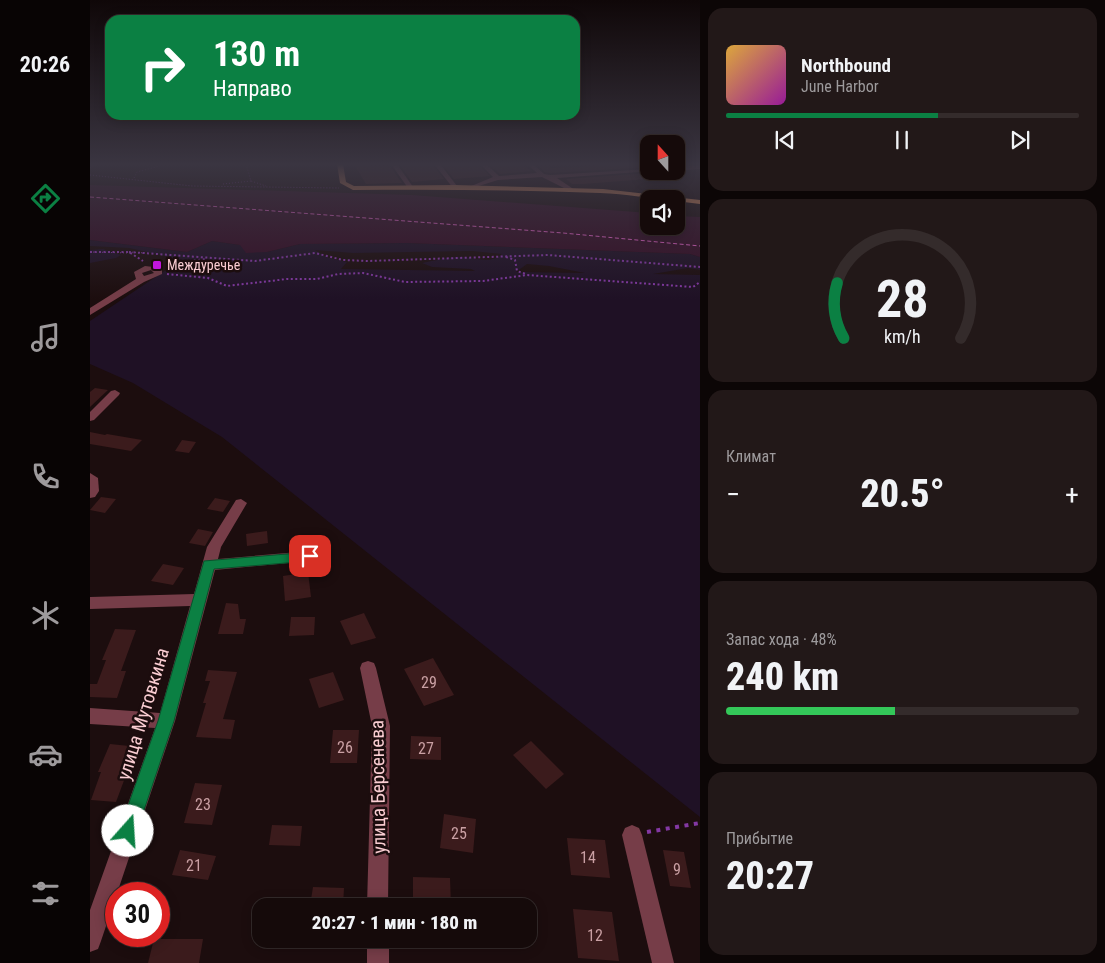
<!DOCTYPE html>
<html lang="ru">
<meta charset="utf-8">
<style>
:root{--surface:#150a0a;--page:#221818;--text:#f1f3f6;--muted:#9d9a9c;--line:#342b2b;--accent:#0b8043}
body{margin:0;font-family:"Roboto Condensed",sans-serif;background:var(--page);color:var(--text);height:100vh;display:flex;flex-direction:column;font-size:19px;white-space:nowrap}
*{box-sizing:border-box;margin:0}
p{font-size:16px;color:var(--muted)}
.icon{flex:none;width:28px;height:28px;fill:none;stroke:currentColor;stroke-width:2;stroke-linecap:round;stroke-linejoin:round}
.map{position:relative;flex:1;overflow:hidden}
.details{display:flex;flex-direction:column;gap:8px;padding:8px;background:#0c0606;width:405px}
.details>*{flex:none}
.hud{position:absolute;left:15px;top:15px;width:475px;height:105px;border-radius:15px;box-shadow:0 2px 12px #0003,0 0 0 1px var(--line);background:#0b8043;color:#fff;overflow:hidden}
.needle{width:32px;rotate:339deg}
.controls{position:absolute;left:550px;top:135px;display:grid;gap:10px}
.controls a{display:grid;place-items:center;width:45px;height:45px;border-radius:10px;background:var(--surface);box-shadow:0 2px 12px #0003,0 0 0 1px var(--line);font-size:25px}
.speed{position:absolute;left:15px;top:882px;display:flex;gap:10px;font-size:25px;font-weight:700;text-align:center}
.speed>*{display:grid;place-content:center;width:65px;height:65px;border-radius:50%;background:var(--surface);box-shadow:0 2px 12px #0003,0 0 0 1px var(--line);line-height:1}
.speed .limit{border:8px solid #d22;background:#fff;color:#111}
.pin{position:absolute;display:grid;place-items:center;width:42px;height:42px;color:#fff;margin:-21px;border-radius:10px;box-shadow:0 2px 8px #0006}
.me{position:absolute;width:55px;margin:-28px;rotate:19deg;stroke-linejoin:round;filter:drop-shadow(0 0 4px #0008)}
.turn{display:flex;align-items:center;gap:18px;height:105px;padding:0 25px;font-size:22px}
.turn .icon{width:65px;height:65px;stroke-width:2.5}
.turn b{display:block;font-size:35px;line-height:42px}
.big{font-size:38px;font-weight:800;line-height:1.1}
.details .tile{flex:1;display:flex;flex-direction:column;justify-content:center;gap:8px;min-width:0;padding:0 18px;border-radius:15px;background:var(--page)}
.details .dial{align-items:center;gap:0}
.dial svg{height:130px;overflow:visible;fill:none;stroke:var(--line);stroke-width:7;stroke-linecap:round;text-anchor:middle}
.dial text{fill:var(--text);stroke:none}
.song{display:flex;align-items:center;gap:15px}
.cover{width:60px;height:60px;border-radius:8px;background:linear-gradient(135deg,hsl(40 70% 55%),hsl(300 70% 35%))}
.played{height:5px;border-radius:2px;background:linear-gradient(90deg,var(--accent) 60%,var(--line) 60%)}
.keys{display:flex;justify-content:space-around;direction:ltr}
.heat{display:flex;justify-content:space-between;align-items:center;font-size:28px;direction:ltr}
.charge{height:8px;border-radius:4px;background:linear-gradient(90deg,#34c759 48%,var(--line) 0)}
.trip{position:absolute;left:162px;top:898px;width:285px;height:50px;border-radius:15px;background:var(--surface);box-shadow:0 2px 12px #0003,0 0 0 1px var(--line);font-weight:800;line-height:50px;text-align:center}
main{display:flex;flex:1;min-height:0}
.menu{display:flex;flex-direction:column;width:90px;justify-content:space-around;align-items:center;background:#080404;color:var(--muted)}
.menu .icon{width:35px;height:35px}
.menu .current{color:var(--accent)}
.menu b{font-size:22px;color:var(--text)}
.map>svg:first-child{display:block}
.green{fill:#1f1125;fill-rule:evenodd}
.water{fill:#350d25}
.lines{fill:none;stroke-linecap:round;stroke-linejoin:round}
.ferry{stroke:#f065d1;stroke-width:1;stroke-dasharray:4 2.5;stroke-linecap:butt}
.building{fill:#3b1b1c}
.path-far2{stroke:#8338a3;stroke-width:1;stroke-dasharray:1 2;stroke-linecap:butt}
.path-far1{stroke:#8338a3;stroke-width:2;stroke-dasharray:2 2.5;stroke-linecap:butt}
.path{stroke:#8338a3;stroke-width:4;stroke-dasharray:4 5.5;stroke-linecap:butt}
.minor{fill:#763d48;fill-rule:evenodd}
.major{fill:#ef975f;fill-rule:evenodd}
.route{fill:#0b8043;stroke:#07532c}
.poi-dot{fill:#c116dd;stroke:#1c0d0e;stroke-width:2}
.labels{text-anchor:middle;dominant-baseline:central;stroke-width:5;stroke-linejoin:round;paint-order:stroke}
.far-poi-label{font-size:14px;fill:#facdd2;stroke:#1c0d0e;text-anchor:start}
.near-number-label{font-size:16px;fill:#caa0a4}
.near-street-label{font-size:19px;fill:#facdd2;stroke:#1c0d0e}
</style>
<main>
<nav class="menu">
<b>20:26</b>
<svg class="icon current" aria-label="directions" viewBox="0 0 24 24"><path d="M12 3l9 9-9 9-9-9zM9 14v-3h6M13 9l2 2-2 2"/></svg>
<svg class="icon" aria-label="music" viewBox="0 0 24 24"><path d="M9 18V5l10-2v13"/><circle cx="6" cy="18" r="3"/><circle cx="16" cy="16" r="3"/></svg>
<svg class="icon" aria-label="phone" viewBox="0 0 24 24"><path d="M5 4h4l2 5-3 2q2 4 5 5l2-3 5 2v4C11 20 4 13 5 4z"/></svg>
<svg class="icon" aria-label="climate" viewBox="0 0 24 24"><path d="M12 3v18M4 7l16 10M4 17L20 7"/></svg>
<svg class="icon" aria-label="car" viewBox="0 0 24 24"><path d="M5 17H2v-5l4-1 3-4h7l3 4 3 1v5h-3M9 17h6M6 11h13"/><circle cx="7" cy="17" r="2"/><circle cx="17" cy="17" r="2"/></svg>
<svg class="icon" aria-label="filters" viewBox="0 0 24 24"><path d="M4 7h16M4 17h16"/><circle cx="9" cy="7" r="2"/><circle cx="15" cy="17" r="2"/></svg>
</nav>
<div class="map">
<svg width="610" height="963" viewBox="0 0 610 963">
<rect width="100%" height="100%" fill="#1c0d0e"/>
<g class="green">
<path d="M0 240 97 252 122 241 150 245 177 252 210 244 317 243 600 254 610 257V270L598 268 563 274 610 275V817L132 437 43 383 0 364V321L82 266 79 257 39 248 0 246ZM225 250 263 253 382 251 412 254C399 266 380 255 365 257 354 258 343 261 332 263L342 267 381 269 385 271 251 269 257 262 236 257ZM437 264 459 266 495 273 426 272Z"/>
<path d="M13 249 31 255 26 258 0 263V250Z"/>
</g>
<path class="water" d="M0 185 322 195 559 213V226H586V216L610 217V257L600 254 317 243 210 244 177 252 156 253 150 245 122 241 97 252 0 240Z"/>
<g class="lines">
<path class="ferry" d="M0 197 473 233 610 246"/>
</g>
<g class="building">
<path d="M264 164H279L280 166H300L312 183 276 184Z"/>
<path d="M312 164H342L354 179 322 182 310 165Z"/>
<path d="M352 164H388L400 176 364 179Z"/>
<path d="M398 164H430L442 171 410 174Z"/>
<path d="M538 164H559V167L460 173 455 172 448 166H458L461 168Z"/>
<path d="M559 173 557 179 493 184H482L476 179Z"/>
<path d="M5 388 18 390 0 407V392Z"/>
<path d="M0 432 15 435 17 434 52 440 41 451 0 444Z"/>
<path d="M92 440 106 442 99 453 85 451Z"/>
<path d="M11 497 26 499 15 513 0 510Z"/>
<path d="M125 498 140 501 133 512 117 509Z"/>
<path d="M108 529 123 532 115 546 99 543Z"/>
<path d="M177 531 178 543 157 546 156 534Z"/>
<path d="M73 564 94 568 83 585 61 581Z"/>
<path d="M218 572 221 597 195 601 193 576Z"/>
<path d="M136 603 148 604 150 619H156L153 634H128Z"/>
<path d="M274 613 286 638 261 645 250 621Z"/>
<path d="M201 617H225L224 635 199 636Z"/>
<path d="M25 629 46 630 31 671H36L27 698 0 697V684H7L16 660H12Z"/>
<path d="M343 658 364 695 334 706 314 669Z"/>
<path d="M118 670 147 672 133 719 145 720 141 739 106 737 116 703H113L120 681H115Z"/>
<path d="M243 672 254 700 229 708 219 679Z"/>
<path d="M243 730H269L267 763H240Z"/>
<path d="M321 736 351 737V760L320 759Z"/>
<path d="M441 741 474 774 456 789 423 755Z"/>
<path d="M20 744 49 747 38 775H36L26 802 1 800 11 772H8Z"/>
<path d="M105 783 132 785 122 825 94 823Z"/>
<path d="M354 814 386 819 383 853 350 848Z"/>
<path d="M182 825 212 826 210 846 179 845Z"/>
<path d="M477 838 515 840 520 878 481 875Z"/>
<path d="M90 850 126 856 118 880 82 875Z"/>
<path d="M573 850 594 852 601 888 580 886Z"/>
<path d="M323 877 360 878 361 906H323Z"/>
<path d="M223 887 254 888 253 906H220Z"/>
<path d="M483 909 522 912 529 961 488 958Z"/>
<path d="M64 939H113L109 963H58Z"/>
</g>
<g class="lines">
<g class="path-far2">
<path d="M156 164 161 181 176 186"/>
<path d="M0 168 7 164"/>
<path d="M0 175 102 186 249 188"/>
<path d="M44 178 47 172 77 164"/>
<path d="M133 184 161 181"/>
<path d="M0 252 41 253"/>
<path d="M39 252 55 253"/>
</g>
<g class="path-far1">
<path d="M0 252H39L53 261"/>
<path d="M39 252 165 261 225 253 253 260 278 261 458 255 610 267"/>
<path d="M416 257 425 260 427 271 436 274"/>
<path d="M77 264 116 259"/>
<path d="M77 274 118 278 137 286 197 279H227L248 274 273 273 315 282 393 281 437 275 603 287 610 282"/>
</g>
<path class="path" d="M557 832 610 823"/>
<g class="minor">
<path d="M301 164H307L323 187 322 188H318Z"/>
<path d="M344 164H350L367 186V188H363Z"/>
<path d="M390 164H396L409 176 447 173 437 164H443L454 174 460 175 559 169V171H562L467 178 482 188 483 189 480 191 452 177 408 180 379 189V187L403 177Z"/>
<path d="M610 165V169L586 171V167Z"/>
<path d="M55 266 72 268V274L54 282 0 315V308L46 279 44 272ZM61 270 64 273 54 276 52 273Z"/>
<path d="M25 390 30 393 29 395 4 420 0 421V412L21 391Z"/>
<path d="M0 473 8 478 9 491 5 497 0 498Z"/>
<path d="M151 499 157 503 131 547 128 559 220 551 225 552 227 556 225 560 220 561 125 570 85 721 11 941 8 949 0 952V910L65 728 0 724V708L70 713 100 606 0 609V597L104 594 117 547 146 500Z"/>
<path d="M278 661 284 663 286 668 300 726 298 906H277L282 726 270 668 272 663Z"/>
<path d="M542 825 549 828 552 835 584 963H562L532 835 535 828Z"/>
<rect x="277" y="939" width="22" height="24"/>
</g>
<path class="major" d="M247 164H253L256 182 264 186 365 185 513 189 610 200V204L586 201V199C561 199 536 194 510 193 428 190 346 189 263 190L250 183Z"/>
</g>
<linearGradient id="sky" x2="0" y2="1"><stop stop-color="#0f0708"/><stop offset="0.55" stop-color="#3a3541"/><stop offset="1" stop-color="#3a3541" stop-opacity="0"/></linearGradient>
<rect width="610" height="299" fill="url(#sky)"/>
<path class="route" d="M220 552 225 553 227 556 225 560 220 561 124 569 84 721 47 831 44 837 38 840 32 837 29 831 68 721 114 561Z"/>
<rect class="poi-dot" x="62" y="260" width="10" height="10" rx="2.5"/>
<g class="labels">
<g class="far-poi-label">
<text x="77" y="265">Междуречье</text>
</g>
<g class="near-number-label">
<text x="339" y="682">29</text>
<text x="255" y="747">26</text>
<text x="336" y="748">27</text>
<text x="113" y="804">23</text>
<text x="369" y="833">25</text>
<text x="498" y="857">14</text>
<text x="104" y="865">21</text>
<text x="587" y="869">9</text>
<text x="505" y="935">12</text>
</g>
<g class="near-street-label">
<text transform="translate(53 714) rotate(-73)">улица Мутовкина</text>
<text transform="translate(288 787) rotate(-91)">улица Берсенева</text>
</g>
</g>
</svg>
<div class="controls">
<a><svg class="needle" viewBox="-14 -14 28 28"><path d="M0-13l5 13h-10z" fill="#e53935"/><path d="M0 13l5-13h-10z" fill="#9d9a9c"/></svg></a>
<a><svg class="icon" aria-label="sound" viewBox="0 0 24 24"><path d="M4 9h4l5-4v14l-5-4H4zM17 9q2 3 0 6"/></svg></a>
</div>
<div class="speed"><div class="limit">30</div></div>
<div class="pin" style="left:220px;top:556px;background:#d93025"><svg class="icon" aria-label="arrive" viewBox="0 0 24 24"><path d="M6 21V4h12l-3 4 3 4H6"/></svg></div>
<svg class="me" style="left:38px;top:831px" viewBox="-20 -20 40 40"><circle r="19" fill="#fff"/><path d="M0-13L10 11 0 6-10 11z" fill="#0b8043"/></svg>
<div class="trip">20:27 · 1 мин · 180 m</div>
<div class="hud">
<div class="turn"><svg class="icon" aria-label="right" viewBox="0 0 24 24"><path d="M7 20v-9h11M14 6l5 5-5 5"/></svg><div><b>130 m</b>Направо</div></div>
</div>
</div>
<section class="details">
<div class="tile">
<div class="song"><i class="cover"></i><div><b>Northbound</b><p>June Harbor</p></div></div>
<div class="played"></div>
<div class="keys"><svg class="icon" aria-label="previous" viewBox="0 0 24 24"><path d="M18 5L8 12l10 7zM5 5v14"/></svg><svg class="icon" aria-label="pause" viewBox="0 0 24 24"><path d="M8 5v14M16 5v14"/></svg><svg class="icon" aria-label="next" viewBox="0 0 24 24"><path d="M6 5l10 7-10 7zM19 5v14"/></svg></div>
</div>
<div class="tile dial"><svg viewBox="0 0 100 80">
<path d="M14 69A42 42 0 1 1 86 69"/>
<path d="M14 69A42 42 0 0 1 10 35" stroke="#0b8043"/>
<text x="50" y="56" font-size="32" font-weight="700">28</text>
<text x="50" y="72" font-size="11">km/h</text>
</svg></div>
<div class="tile"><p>Климат</p>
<div class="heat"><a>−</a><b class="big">20.5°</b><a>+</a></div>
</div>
<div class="tile"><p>Запас хода · 48%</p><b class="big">240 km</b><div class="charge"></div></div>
<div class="tile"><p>Прибытие</p><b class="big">20:27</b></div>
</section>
</main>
